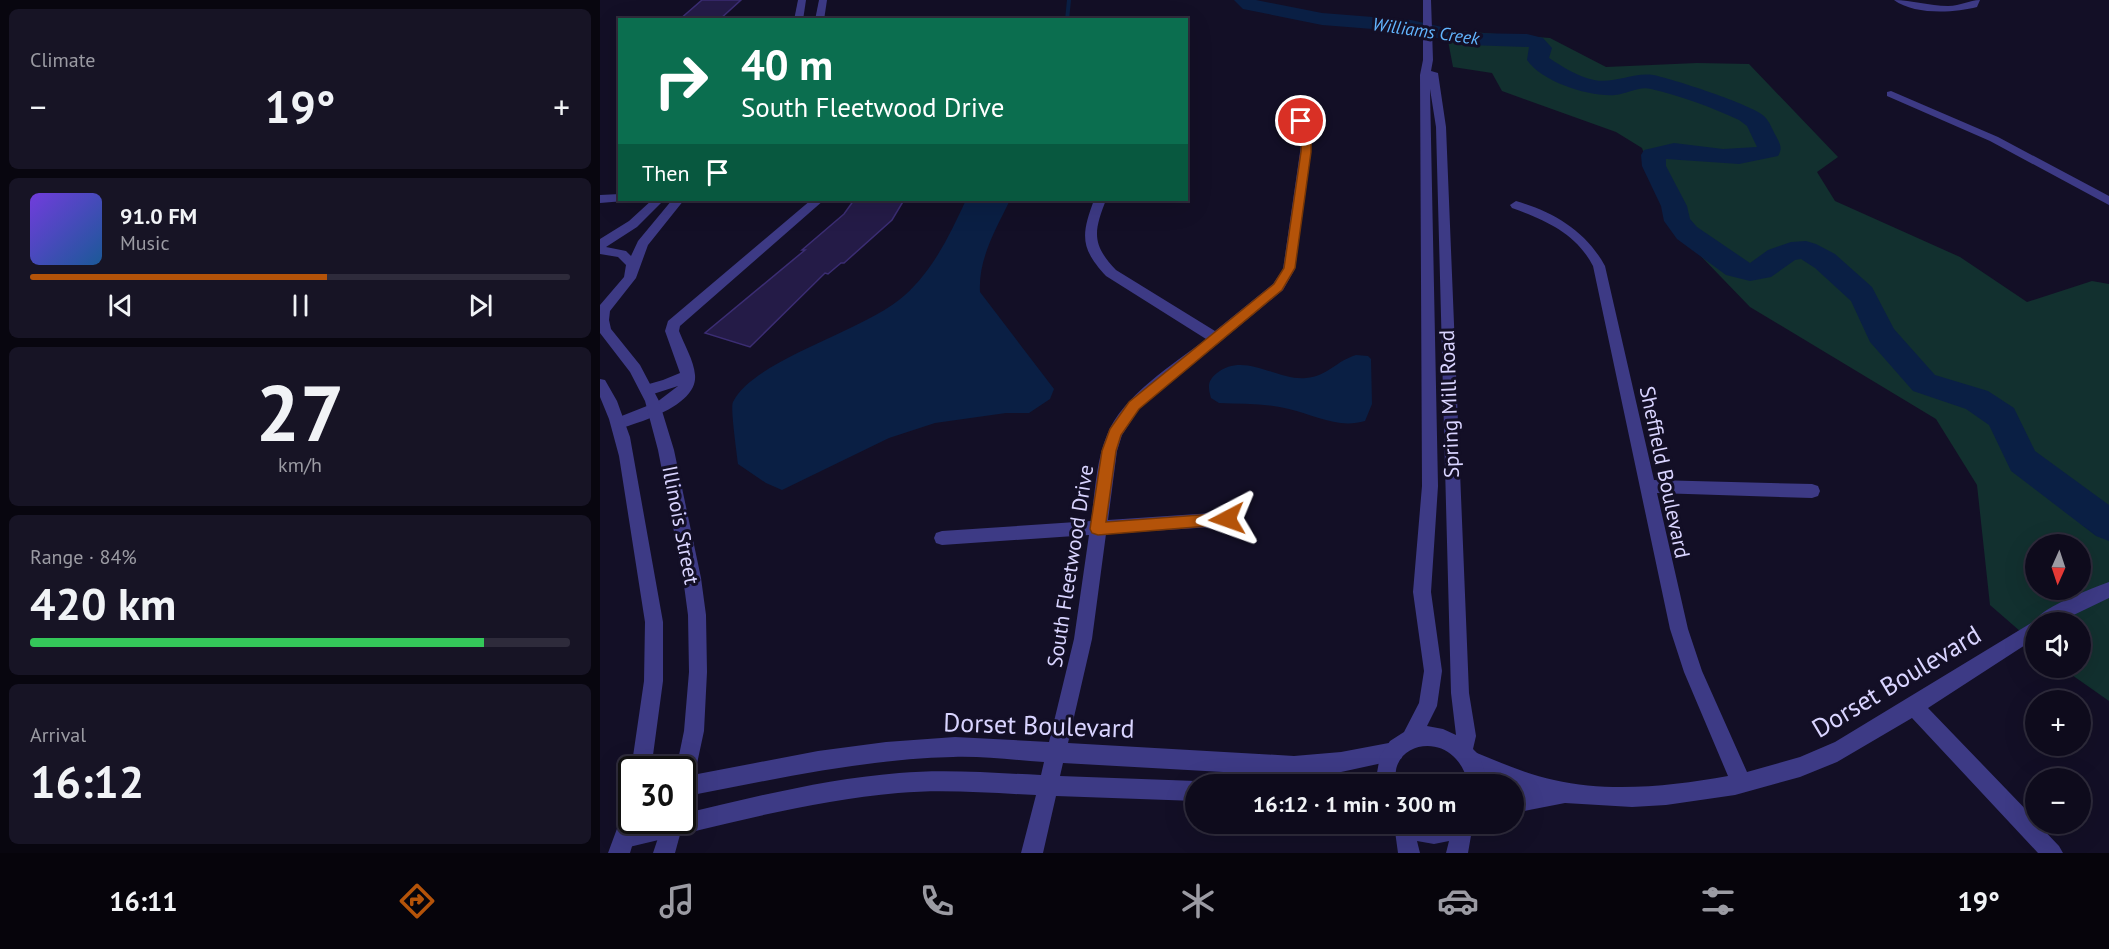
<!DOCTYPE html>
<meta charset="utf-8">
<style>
:root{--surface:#0e0b1c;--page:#171425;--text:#f1f3f6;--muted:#9b9ba3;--line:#2e2b3b;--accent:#b45309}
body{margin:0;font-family:"PT Sans",sans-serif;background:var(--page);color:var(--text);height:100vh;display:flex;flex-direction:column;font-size:22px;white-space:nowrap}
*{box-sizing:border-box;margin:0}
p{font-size:20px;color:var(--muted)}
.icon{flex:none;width:33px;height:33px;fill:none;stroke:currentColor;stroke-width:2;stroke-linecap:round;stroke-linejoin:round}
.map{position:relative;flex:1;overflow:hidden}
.panel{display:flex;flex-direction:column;gap:9px;padding:9px;background:#08060f;width:600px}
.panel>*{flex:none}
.guide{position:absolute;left:18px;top:18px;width:570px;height:183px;border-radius:0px;box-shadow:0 6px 24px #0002,0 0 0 2px var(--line);background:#0b6e4f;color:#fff;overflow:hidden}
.needle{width:39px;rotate:183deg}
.controls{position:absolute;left:1425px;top:534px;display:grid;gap:12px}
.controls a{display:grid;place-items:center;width:66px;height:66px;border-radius:50%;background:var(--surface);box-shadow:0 6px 24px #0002,0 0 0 2px var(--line);font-size:30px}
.speed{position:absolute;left:18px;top:756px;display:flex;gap:12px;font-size:30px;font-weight:700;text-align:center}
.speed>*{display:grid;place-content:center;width:78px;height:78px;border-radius:50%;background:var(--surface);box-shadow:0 6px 24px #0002,0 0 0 2px var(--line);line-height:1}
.speed .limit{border:3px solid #111;border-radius:9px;background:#fff;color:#111}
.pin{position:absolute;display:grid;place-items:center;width:51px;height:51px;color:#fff;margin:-26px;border:3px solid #fff;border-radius:50%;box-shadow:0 2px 6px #0007}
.me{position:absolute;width:66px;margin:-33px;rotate:266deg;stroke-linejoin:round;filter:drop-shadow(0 0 4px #0008)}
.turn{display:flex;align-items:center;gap:21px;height:126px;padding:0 24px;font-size:27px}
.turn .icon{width:78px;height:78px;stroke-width:2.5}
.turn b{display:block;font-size:42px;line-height:51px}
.then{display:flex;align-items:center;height:57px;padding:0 24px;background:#0003;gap:12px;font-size:22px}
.big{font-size:45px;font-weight:700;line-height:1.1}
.panel .widget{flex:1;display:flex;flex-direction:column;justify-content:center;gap:9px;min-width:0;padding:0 21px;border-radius:9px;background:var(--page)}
.panel .dial{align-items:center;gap:0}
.dial b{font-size:78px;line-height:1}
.song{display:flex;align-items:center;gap:18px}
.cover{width:72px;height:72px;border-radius:9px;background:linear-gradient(135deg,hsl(260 70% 55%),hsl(210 70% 35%))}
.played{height:6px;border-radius:3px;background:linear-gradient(90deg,var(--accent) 55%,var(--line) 55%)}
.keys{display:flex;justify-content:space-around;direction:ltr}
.heat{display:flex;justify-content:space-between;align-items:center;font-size:33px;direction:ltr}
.charge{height:9px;border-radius:4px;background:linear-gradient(90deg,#34c759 84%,var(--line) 0)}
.trip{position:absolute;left:585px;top:774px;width:339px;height:60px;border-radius:30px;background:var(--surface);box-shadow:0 6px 24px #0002,0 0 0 2px var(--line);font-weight:700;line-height:60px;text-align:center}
.tab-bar{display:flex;height:96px;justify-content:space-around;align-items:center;background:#06040b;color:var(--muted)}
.tab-bar .icon{width:42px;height:42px}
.tab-bar .on{color:var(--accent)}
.tab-bar b{font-size:27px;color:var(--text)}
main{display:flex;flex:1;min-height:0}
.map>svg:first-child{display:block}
.green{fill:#12302f;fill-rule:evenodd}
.water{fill:#0a1f44}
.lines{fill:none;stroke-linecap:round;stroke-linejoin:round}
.stream{stroke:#0a1f44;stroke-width:4}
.river{fill:#0a1f44;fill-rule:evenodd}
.building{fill:#241b47;stroke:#3b2d73;stroke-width:1.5}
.minor{fill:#3d3a85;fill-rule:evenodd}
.tertiary{fill:#3d3a85;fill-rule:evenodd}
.route{fill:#b45309;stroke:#753606;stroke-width:1.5}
.labels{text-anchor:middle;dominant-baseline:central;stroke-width:6;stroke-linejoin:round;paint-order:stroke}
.far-water-label{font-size:18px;font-style:italic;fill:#62b6ff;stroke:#130f26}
.street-label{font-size:21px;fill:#d9d4ff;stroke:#130f26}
.near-street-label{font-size:26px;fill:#d9d4ff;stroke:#130f26}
</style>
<main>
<section class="panel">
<div class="widget"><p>Climate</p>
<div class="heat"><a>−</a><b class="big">19°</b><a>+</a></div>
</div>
<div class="widget">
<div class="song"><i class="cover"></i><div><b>91.0 FM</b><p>Music</p></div></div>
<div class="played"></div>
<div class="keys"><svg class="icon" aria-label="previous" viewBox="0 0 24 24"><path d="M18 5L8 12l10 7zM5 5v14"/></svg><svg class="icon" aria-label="pause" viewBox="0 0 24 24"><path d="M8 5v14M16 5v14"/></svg><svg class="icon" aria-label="next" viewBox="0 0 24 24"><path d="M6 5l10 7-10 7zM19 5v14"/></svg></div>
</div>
<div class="widget dial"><b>27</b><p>km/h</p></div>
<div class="widget"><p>Range · 84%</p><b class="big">420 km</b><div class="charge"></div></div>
<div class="widget"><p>Arrival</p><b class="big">16:12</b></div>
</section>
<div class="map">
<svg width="1509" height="853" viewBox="0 0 1509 853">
<rect width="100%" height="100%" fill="#130f26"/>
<path class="green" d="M846 30 950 38 1006 67 1097 63 1149 64 1238 157 1217 172 1235 201 1360 257 1427 302 1492 281 1509 284V701L1462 668H1480V622H1436L1435 644 1390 605 1377 485 1336 419 1150 307 1068 222 1042 148 1016 132 902 91 892 73 853 67ZM1436 544H1480V590H1436Z"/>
<g class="water">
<path d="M366 200H410C396 229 378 259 380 292L454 389 450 399 429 413H406L335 423 289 438 182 490 166 483 138 464C137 454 130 407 133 402 154 359 266 331 305 295 334 269 350 234 366 200Z"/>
<path d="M756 355 768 356 771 359 772 404 765 421C738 429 715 415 689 409 667 403 642 404 619 403L611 398C608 387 607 381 617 373 644 351 677 381 706 378 728 376 736 361 756 355Z"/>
</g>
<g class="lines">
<path class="stream" d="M467 20 469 0"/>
<path class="river" d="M634 0H656L722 13 811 20 868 33 927 34 943 38 952 48 949 58C963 67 978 77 994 80 1015 84 1033 72 1053 75 1070 78 1153 105 1164 116 1170 122 1172 129 1176 136 1180 144 1183 148 1178 156L1139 164 1066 159V166L1087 206 1090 219 1097 227 1150 263 1168 250 1191 242 1206 241 1216 244 1235 254 1272 287 1294 329 1335 375 1388 391 1414 408 1435 451 1509 505V541L1496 536 1411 471 1389 425 1366 409 1313 391 1270 342 1251 301 1215 268 1201 259 1195 260 1171 277 1150 281 1126 275 1077 239 1064 221 1061 206 1042 166 1041 155 1044 150 1074 143 1123 149 1157 147 1147 126 1139 120C1111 107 1081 96 1051 89 1039 86 1027 94 1015 95 989 97 942 82 927 60L929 47 868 45 811 32 722 25 643 9Z"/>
</g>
<g class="building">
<path d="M102 0H141L119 20H79Z"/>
<path d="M254 200H304L292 220 244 263H241L228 274 225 273 150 347 105 333 205 250H202L244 214Z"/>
</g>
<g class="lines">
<g class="minor">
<path d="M1294 0C1312 0 1329 6 1348 6 1361 6 1369 0 1380 0L1377 7C1354 13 1314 15 1294 0Z"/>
<path d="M1291 91 1398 137 1509 196V205L1390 141 1287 96V92Z"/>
<path d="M701 118 706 121 712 136 695 269 683 290 539 409 522 435 517 451 508 520 627 512 633 514 635 519 633 524 627 526 506 534 492 639 468 743 694 756 741 752 794 742 801 745 804 752 801 759 741 772 694 776 463 763 460 776 596 781 603 784H596V801L456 796 443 853H421L436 795C390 793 344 789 298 793 206 801 115 827 25 848L18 845 15 838 18 831C39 822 60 820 82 820V814C154 797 225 779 299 773 346 769 393 773 441 775L444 762C414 760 383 756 353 757 262 759 172 780 82 797V777L218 751 286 742 355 737 449 742 474 639 489 535 342 545 336 543 334 538 336 533 342 531 491 521C495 493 496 461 507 435 522 396 574 364 606 339L506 276C480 248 481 235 494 200H506C494 231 491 244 516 270L615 331 673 284 683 269 700 152 702 136 696 121Z"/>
<path d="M211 200H224L80 326 79 331C84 344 94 361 95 375 98 405 41 422 19 429L14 427 12 423 14 419 57 402 78 386 47 396 42 394 40 390 42 386 63 380 80 373 65 331 68 321Z"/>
<path d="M916 201C954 212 986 231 1005 266L1054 480 1212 484 1218 486 1220 491 1218 496 1212 498 1057 493 1088 629 1102 671 1147 772 1200 757 1235 742 1436 620C1444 606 1493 588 1509 582V598L1459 622H1436V638L1328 708 1436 820V824H1438L1459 846 1463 853H1438L1312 718 1237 762 1200 777 1135 795 1066 805 1032 807 965 803 914 813V793L922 791 914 788V784H903L865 768 862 761 865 754 872 751C899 762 926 774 954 780 1011 793 1072 786 1128 776L1084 672 1070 629 993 266C976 233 945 220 912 208L910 205Z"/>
</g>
<g class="tertiary">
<path d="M198 0H206L203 20H194Z"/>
<path d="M219 0H227L224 20H215Z"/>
<path d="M823 0H831L833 60 831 71 838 73 846 127 869 693 876 736 873 749 879 755 889 784H869C865 773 862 764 853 756 837 740 805 743 797 766 795 771 796 779 795 784H775L780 756 790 741 804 732 819 703 824 671 813 592 822 486 820 75 823 60ZM830 89 836 127 851 693 856 735 843 729 827 726 837 706 842 671 831 592 838 486Z"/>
<path d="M20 194V200L24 201 0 203V195Z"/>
<path d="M52 200H64L37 227 6 247 26 251 31 256 38 241 72 200H84L48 245 36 278 10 311 9 320 11 329 40 365 59 401 74 450 101 578 106 615 107 672 104 731 92 787 89 794 82 797V770H76L84 731 89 672 88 615 83 578 58 450 45 401 30 372 0 333V305L24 277 26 265 18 257 0 254V239L29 221Z"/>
<path d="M0 379 5 380 17 401 30 437 63 622V681L51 770H31L44 681 45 622 19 456 9 419 0 397Z"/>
<path d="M32 804V820H40L30 853H8L25 807Z"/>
<path d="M82 816 84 820 75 853H53L64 820H82Z"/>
<path d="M794 824H873L868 853H846L849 841 834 844 817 841 820 853H798Z"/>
</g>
</g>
<path class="route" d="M701 118C713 124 711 140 711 152L695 268 682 290 539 409 521 435 516 451 506 522 627 513 633 515 635 519 633 524 498 535 492 533 490 529 502 451 510 429 529 402 674 284 684 268 701 152 702 136 697 121Z"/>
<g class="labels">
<g class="far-water-label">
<text transform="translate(826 31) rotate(8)">Williams Creek</text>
</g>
<g class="street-label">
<text transform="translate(849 404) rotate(-92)">Spring Mill Road</text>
<text transform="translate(1065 472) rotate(78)">Sheffield Boulevard</text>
<text transform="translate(81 525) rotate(79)">Illinois Street</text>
<text transform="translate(470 566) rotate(-81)">South Fleetwood Drive</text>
</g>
<g class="near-street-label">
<text transform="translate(1296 681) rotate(-31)">Dorset Boulevard</text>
<text transform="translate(439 725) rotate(2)">Dorset Boulevard</text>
</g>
</g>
</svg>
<div class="controls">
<a><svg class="needle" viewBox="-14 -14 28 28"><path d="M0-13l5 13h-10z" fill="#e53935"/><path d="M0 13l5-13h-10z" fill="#9b9ba3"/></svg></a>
<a><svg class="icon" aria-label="sound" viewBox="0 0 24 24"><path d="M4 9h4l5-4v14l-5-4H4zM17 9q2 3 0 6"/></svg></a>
<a>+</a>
<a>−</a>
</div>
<div class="speed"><div class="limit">30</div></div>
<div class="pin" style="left:701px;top:121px;background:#d93025"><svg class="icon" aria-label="arrive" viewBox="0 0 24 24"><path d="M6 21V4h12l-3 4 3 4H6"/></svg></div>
<svg class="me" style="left:627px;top:519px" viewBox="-20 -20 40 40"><path d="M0-17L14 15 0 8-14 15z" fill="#b45309" stroke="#fff" stroke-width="4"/></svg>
<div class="trip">16:12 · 1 min · 300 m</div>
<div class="guide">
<div class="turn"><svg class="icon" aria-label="right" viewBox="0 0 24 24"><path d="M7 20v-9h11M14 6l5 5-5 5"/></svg><div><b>40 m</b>South Fleetwood Drive</div></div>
<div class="then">Then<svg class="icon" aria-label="arrive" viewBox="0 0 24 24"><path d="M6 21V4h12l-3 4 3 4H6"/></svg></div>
</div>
</div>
</main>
<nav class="tab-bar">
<b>16:11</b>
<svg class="icon on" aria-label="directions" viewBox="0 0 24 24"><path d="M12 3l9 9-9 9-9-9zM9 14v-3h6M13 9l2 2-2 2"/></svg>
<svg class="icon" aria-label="music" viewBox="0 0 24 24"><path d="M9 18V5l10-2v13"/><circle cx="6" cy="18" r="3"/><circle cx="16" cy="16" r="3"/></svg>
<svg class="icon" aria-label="phone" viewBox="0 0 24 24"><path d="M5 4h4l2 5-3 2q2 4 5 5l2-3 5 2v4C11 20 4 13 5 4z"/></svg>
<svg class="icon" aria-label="climate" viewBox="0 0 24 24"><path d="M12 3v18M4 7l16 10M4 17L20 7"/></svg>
<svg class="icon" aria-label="car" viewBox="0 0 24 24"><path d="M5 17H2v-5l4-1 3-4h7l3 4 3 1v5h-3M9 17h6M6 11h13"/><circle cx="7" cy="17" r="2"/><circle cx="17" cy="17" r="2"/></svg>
<svg class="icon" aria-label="filters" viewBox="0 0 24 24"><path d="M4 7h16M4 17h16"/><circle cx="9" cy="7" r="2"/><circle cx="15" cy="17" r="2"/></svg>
<b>19°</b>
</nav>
